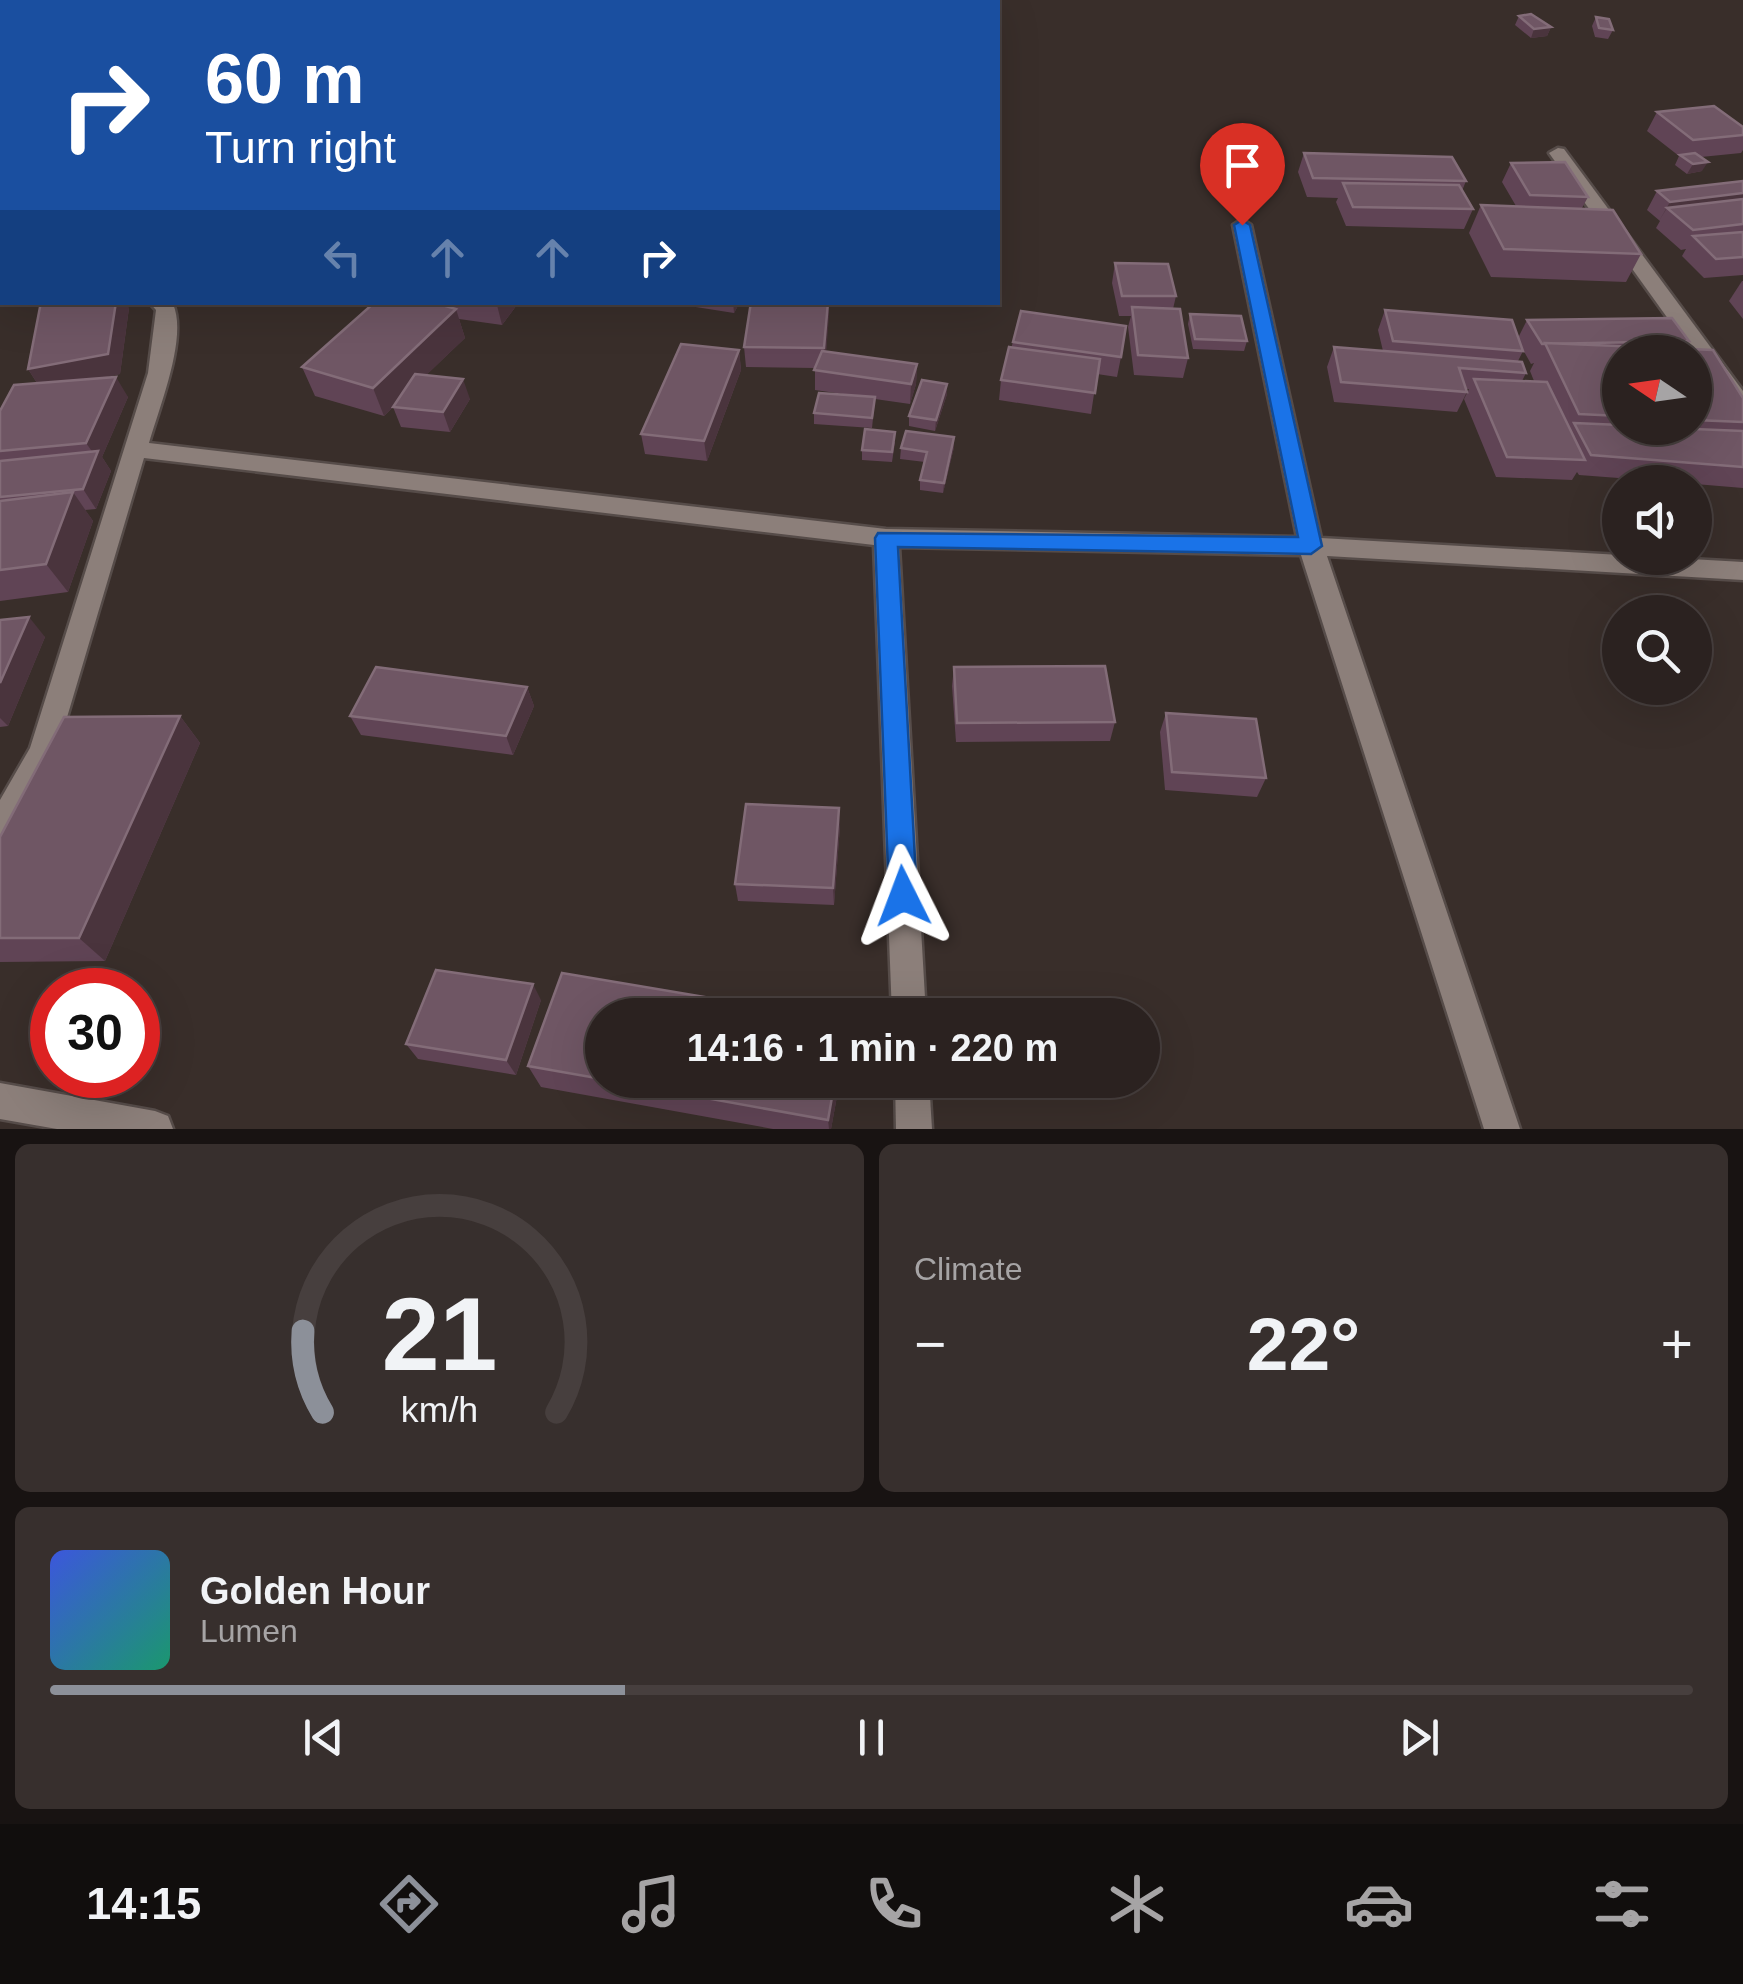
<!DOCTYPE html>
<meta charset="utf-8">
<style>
:root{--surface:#2b2220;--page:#372f2d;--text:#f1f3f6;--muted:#a6a4a5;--line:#473f3e;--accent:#8c9099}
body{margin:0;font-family:Arial,sans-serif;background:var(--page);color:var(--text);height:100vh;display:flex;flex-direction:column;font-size:38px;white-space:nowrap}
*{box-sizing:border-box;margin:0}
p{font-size:32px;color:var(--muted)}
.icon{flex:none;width:55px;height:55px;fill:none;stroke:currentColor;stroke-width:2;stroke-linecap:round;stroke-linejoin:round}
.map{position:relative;height:1129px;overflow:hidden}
.panel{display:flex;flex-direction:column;gap:15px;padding:15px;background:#181312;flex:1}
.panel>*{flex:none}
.guide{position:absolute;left:0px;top:0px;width:1000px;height:305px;box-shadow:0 10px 40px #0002,0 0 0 2px var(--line);background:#1a4fa0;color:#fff;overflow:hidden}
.needle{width:65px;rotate:283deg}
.tools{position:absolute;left:1602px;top:335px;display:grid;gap:20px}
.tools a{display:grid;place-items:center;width:110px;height:110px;border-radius:50%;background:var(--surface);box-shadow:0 10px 40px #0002,0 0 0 2px var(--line);font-size:50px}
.speed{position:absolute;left:30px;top:968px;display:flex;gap:20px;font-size:50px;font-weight:700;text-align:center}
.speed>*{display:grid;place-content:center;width:130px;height:130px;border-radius:50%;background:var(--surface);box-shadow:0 10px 40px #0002,0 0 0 2px var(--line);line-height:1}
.speed .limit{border:15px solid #d22;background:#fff;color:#111}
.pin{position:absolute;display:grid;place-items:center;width:85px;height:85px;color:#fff;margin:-102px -42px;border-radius:50% 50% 50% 0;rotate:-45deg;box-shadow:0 0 10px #0007}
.pin .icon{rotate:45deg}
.me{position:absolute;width:110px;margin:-55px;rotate:357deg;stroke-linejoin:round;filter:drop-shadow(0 0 8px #0008)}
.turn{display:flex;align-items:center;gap:35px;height:210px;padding:0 40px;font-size:45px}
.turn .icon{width:130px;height:130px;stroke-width:2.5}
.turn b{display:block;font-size:70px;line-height:85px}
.lanes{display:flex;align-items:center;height:95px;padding:0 40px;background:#0003;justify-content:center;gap:50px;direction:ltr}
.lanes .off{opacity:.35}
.big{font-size:75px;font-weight:700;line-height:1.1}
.panel .card{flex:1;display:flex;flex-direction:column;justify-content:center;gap:15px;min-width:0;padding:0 35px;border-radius:15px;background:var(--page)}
.panel .dial{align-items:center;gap:0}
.dial svg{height:260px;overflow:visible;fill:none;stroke:var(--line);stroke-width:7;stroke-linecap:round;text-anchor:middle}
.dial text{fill:var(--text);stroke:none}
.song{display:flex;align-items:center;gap:30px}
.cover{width:120px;height:120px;border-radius:15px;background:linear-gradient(135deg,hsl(230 70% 55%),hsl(160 70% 35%))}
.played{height:10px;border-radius:5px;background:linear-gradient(90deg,var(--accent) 35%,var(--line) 35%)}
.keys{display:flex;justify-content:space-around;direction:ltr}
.heat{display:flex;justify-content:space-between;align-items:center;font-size:55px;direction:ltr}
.panel .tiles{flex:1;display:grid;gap:15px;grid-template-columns:1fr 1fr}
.card:last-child{grid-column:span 2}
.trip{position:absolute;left:585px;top:998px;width:575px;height:100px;border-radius:50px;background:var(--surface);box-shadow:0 10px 40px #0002,0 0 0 2px var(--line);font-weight:700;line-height:100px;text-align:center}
.menu{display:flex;height:160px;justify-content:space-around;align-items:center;background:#110e0d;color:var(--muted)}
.menu .icon{width:70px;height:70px}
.menu .selected{color:var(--accent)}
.menu b{font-size:45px;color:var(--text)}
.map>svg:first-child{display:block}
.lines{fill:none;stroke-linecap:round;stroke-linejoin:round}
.minor-casing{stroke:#564c49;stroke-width:5}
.minor{fill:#8c7f7a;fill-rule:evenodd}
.wall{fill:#604455;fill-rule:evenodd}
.shaded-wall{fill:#4a343d}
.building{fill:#6f5664;stroke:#836c78;stroke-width:2.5}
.route{fill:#1a73e8;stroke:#114b97;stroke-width:2.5}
</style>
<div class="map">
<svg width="1743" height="1129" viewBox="0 0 1743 1129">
<rect width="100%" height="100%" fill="#392e2a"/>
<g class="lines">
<defs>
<g id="minor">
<path d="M1558 148 1564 149 1743 391V414L1735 412 1549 153Z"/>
<path d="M1242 219 1251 225 1321 538 1743 562V580L1327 556 1520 1129H1484L1301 555 899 547 926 1015H892L874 545 144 458 57 751 11 837 0 841V800L30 748 148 373 156 310 149 302 173 304C188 337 159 408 149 443L886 529 1297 537 1233 225Z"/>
<rect x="0" y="289" width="2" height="12"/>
<path d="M895 1080H929L932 1129H896Z"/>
<path d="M0 1083 155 1111 168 1116 173 1129H57L0 1119Z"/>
</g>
</defs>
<use href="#minor" class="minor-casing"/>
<use href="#minor" class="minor"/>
</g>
<g class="wall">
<path d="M1519 16 1551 27 1547 36 1531 38 1515 25Z"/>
<path d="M1596 17 1613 30 1608 39 1595 37 1592 26Z"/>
<path d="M1657 112 1743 127V150L1741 153 1701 157 1702 171 1687 174 1675 165 1679 156 1647 131Z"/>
<path d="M1304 153 1466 181 1462 191 1473 209 1464 229 1346 226 1336 202 1338 198 1307 197 1298 172Z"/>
<path d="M1511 163 1588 197 1582 208 1641 254 1626 282 1491 277 1469 233 1481 205 1516 206 1502 182Z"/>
<path d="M1743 181V275L1704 278 1682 256 1686 249 1681 250 1656 228 1660 221 1647 210 1657 191Z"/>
<path d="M1115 263 1176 296 1173 309 1188 358 1183 378 1134 375 1128 327 1131 316H1119L1112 283Z"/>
<path d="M1742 281H1743V319L1729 301Z"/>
<path d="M438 302H519L502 325 459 319 465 338 426 375 470 399 450 432 401 427 393 407 384 416 315 396 302 367 438 304Z"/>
<path d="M683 302H740L734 313 683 305Z"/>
<path d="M829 302 826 351 917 364 916 384 910 404 875 399 872 428 814 424V413L850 395 815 390V368L746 367 744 347Z"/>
<path d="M129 308 120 374 99 378 128 397 102 457 111 471 96 509 85 510 93 521 68 592 0 601V411L37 383 28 369Z"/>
<path d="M1385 310 1512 320 1518 338 1527 320 1672 318 1689 341 1684 349 1713 350 1743 398V488L1695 484V482H1671L1579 475 1577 472 1572 480 1496 477 1464 399 1469 389H1466L1467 392 1457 412 1334 402 1327 367 1334 347 1383 351 1378 330ZM1522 348 1531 364 1534 363 1530 371 1534 381H1522L1526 373 1522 362 1518 361 1523 351ZM1620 352H1695V428H1620Z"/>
<path d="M1190 314 1247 341 1244 351 1193 349 1188 324Z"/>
<path d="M1013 342 1121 357 1117 377 1097 374 1091 414 999 400 1001 380Z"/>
<path d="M739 350 741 370 707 461 645 454 641 434Z"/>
<path d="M947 384V394L935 431 909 426V416Z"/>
<path d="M954 437V447L943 493 920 490V480L925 462 900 459 901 448Z"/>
<path d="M895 442 892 462 862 460V450Z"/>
<path d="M0 620 45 637 8 726 0 727Z"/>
<path d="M954 667 1115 722 1110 741 956 742 952 686Z"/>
<path d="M527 687 534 706 513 755 361 735 350 716Z"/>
<path d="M1166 713 1266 778 1257 797 1165 790 1160 732Z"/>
<path d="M180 716 200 743 105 961 0 962V837Z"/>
<path d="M840 826 834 905 738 901 735 884Z"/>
<path d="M541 1000 516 1075 418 1059 406 1044Z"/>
<path d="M528 1066 602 1080H840L831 1129H773L541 1087Z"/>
</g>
<g class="shaded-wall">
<path d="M1551 27 1547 36 1531 38 1534 29Z"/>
<path d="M1708 162 1702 171 1687 174 1693 164Z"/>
<path d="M1743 193V211L1667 208 1659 221 1670 202Z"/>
<path d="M116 302H126L129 308 120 374 41 389 28 369Z"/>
<path d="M499 302H519L502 325 497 305Z"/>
<path d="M733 302H740L734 313Z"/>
<path d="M829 302V316L825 368 824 348Z"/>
<path d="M456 309 465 338 384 416 373 388Z"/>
<path d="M739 350 741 370 707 461 704 441Z"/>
<path d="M917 364 916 384 910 404 911 384Z"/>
<path d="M116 377 128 397 102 457 111 471 96 509 83 489 96 457 86 443Z"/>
<path d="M463 379 470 399 450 432 443 412Z"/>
<path d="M947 384V394L935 431 936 420Z"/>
<path d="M954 437V447L943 493 944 483Z"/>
<path d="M73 492 93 521 68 592 46 564Z"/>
<path d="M29 617 45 637 8 726 0 718V683Z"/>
<path d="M527 687 534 706 513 755 506 736Z"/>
<path d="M180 716 200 743 105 961 79 938Z"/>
<path d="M839 808 840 826 834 905 833 888Z"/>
<path d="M533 984 541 1000 516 1075 506 1060Z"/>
<path d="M835 1080H840L831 1129H829L828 1120Z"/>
</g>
<g class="building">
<path d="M1531 14 1551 27 1534 29 1519 16Z"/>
<path d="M1596 17 1609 19 1613 30 1599 28Z"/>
<path d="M1714 106 1743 127V135L1693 140 1657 112Z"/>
<path d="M1304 153 1452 157 1466 181 1313 178Z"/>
<path d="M1695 153 1708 162 1693 164 1680 155Z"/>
<path d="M1565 162 1588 197 1530 195 1511 163Z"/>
<path d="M1743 181V193L1670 202 1657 191Z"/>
<path d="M1343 183 1459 185 1473 209 1353 207Z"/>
<path d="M1743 199V224L1693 230 1667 208Z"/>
<path d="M1481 205 1613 210 1641 254 1504 249Z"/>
<path d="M1743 232V257L1716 259 1693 236Z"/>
<path d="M1115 263 1168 264 1176 296H1122Z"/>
<path d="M41 302H116L108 354 28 369Z"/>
<path d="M375 302H432L456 309 373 388 302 367Z"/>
<path d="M476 302H499L497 305Z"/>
<path d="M751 302H828L824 348 744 347Z"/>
<path d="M1132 307 1180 309 1188 358 1138 355Z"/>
<path d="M1385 310 1512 320 1523 351 1393 341Z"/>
<path d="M1021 311 1126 326 1121 357 1013 342Z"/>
<path d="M1190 314 1241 316 1247 341 1195 339Z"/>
<path d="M1672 318 1689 341 1542 344 1527 320Z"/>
<path d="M1545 343 1713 350 1743 398V422L1695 420V352H1620V416L1579 414Z"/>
<path d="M681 344 739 350 704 441 641 434Z"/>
<path d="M1009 347 1100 359 1095 393 1001 380Z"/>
<path d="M1334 347 1522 362 1526 373 1459 368 1467 392 1341 382Z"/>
<path d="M822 351 917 364 911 384 814 370Z"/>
<path d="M415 374 463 379 443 412 393 407Z"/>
<path d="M116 377 86 443 0 451V411L14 385Z"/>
<path d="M1474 379 1547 382 1585 460 1507 457Z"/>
<path d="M922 380 947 384 936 420 909 416Z"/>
<path d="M819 393 875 397 872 418 814 413Z"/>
<path d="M1574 423 1620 425V428H1669L1743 431V467L1591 455Z"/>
<path d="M865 429 895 432 892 452 862 450Z"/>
<path d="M906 431 954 437 944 483 920 480 927 452 901 448Z"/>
<path d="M98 451 83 489 0 497V461Z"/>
<path d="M73 492 46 564 0 570V501Z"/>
<path d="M29 617 0 683V620Z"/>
<path d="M1105 666 1115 722 957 723 954 667Z"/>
<path d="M376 667 527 687 506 736 350 716Z"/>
<path d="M1166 713 1256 719 1266 778 1172 772Z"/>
<path d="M180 716 79 938H0V837L64 717Z"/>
<path d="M746 804 839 808 833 888 735 884Z"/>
<path d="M436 970 533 984 506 1060 406 1044Z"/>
<path d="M562 973 811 1015H602V1079L528 1066Z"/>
<path d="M606 1080H835L828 1120Z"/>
</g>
<path class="route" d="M1242 220 1250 225 1322 546 1311 554 898 547 917 896 913 905 903 909 893 905 889 896 875 538 878 533 1298 537 1234 225Z"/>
</svg>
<div class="tools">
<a><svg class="needle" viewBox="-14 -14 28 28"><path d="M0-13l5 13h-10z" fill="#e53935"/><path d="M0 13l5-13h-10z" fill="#a6a4a5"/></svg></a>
<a><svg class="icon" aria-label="sound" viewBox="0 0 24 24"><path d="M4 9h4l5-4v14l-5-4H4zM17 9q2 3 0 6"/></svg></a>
<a><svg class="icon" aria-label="search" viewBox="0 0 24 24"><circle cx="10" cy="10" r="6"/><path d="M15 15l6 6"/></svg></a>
</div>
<div class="speed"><div class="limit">30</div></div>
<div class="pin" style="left:1242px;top:225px;background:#d93025"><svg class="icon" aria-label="arrive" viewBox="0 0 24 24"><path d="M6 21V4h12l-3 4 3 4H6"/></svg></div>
<svg class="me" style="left:903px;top:896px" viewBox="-20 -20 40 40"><path d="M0-17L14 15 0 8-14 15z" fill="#1a73e8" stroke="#fff" stroke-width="4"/></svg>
<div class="trip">14:16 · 1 min · 220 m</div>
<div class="guide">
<div class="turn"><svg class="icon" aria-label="right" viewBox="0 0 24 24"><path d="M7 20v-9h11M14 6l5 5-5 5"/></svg><div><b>60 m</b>Turn right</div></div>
<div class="lanes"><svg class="icon off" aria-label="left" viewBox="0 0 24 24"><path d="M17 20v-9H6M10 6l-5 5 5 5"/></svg><svg class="icon off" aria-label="ahead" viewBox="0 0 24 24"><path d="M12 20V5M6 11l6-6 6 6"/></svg><svg class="icon off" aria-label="ahead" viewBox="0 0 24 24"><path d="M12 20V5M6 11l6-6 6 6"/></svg><svg class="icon" aria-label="right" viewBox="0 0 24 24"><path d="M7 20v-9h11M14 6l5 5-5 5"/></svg></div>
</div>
</div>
<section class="panel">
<div class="tiles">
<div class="card dial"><svg viewBox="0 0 100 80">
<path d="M14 69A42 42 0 1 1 86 69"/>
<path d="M14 69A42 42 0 0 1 8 44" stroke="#8c9099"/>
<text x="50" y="56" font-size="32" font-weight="700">21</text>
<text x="50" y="72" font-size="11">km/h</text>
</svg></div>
<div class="card"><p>Climate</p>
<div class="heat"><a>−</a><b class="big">22°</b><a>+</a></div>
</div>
<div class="card">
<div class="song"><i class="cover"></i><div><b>Golden Hour</b><p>Lumen</p></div></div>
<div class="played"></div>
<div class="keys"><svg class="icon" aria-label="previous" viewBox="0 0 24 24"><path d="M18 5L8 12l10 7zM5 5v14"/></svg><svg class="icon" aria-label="pause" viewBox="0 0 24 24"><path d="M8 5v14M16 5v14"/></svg><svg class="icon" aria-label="next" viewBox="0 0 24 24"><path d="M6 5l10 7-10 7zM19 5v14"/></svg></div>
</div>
</div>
</section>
<nav class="menu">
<b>14:15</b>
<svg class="icon selected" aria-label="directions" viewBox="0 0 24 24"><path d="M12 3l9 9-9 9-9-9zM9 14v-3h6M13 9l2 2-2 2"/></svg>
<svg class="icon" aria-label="music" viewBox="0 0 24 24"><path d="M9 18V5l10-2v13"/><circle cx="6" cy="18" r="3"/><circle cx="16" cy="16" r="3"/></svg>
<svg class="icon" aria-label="phone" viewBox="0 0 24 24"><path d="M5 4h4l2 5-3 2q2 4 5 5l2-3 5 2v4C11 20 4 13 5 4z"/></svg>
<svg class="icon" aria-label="climate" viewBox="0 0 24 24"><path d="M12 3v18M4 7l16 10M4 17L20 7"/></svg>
<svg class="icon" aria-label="car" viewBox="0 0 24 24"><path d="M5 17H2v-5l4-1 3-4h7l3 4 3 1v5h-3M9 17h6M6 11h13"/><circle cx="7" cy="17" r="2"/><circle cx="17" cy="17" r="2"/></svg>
<svg class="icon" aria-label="filters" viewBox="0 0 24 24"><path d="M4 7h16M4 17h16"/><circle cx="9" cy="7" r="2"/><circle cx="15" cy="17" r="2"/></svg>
</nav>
